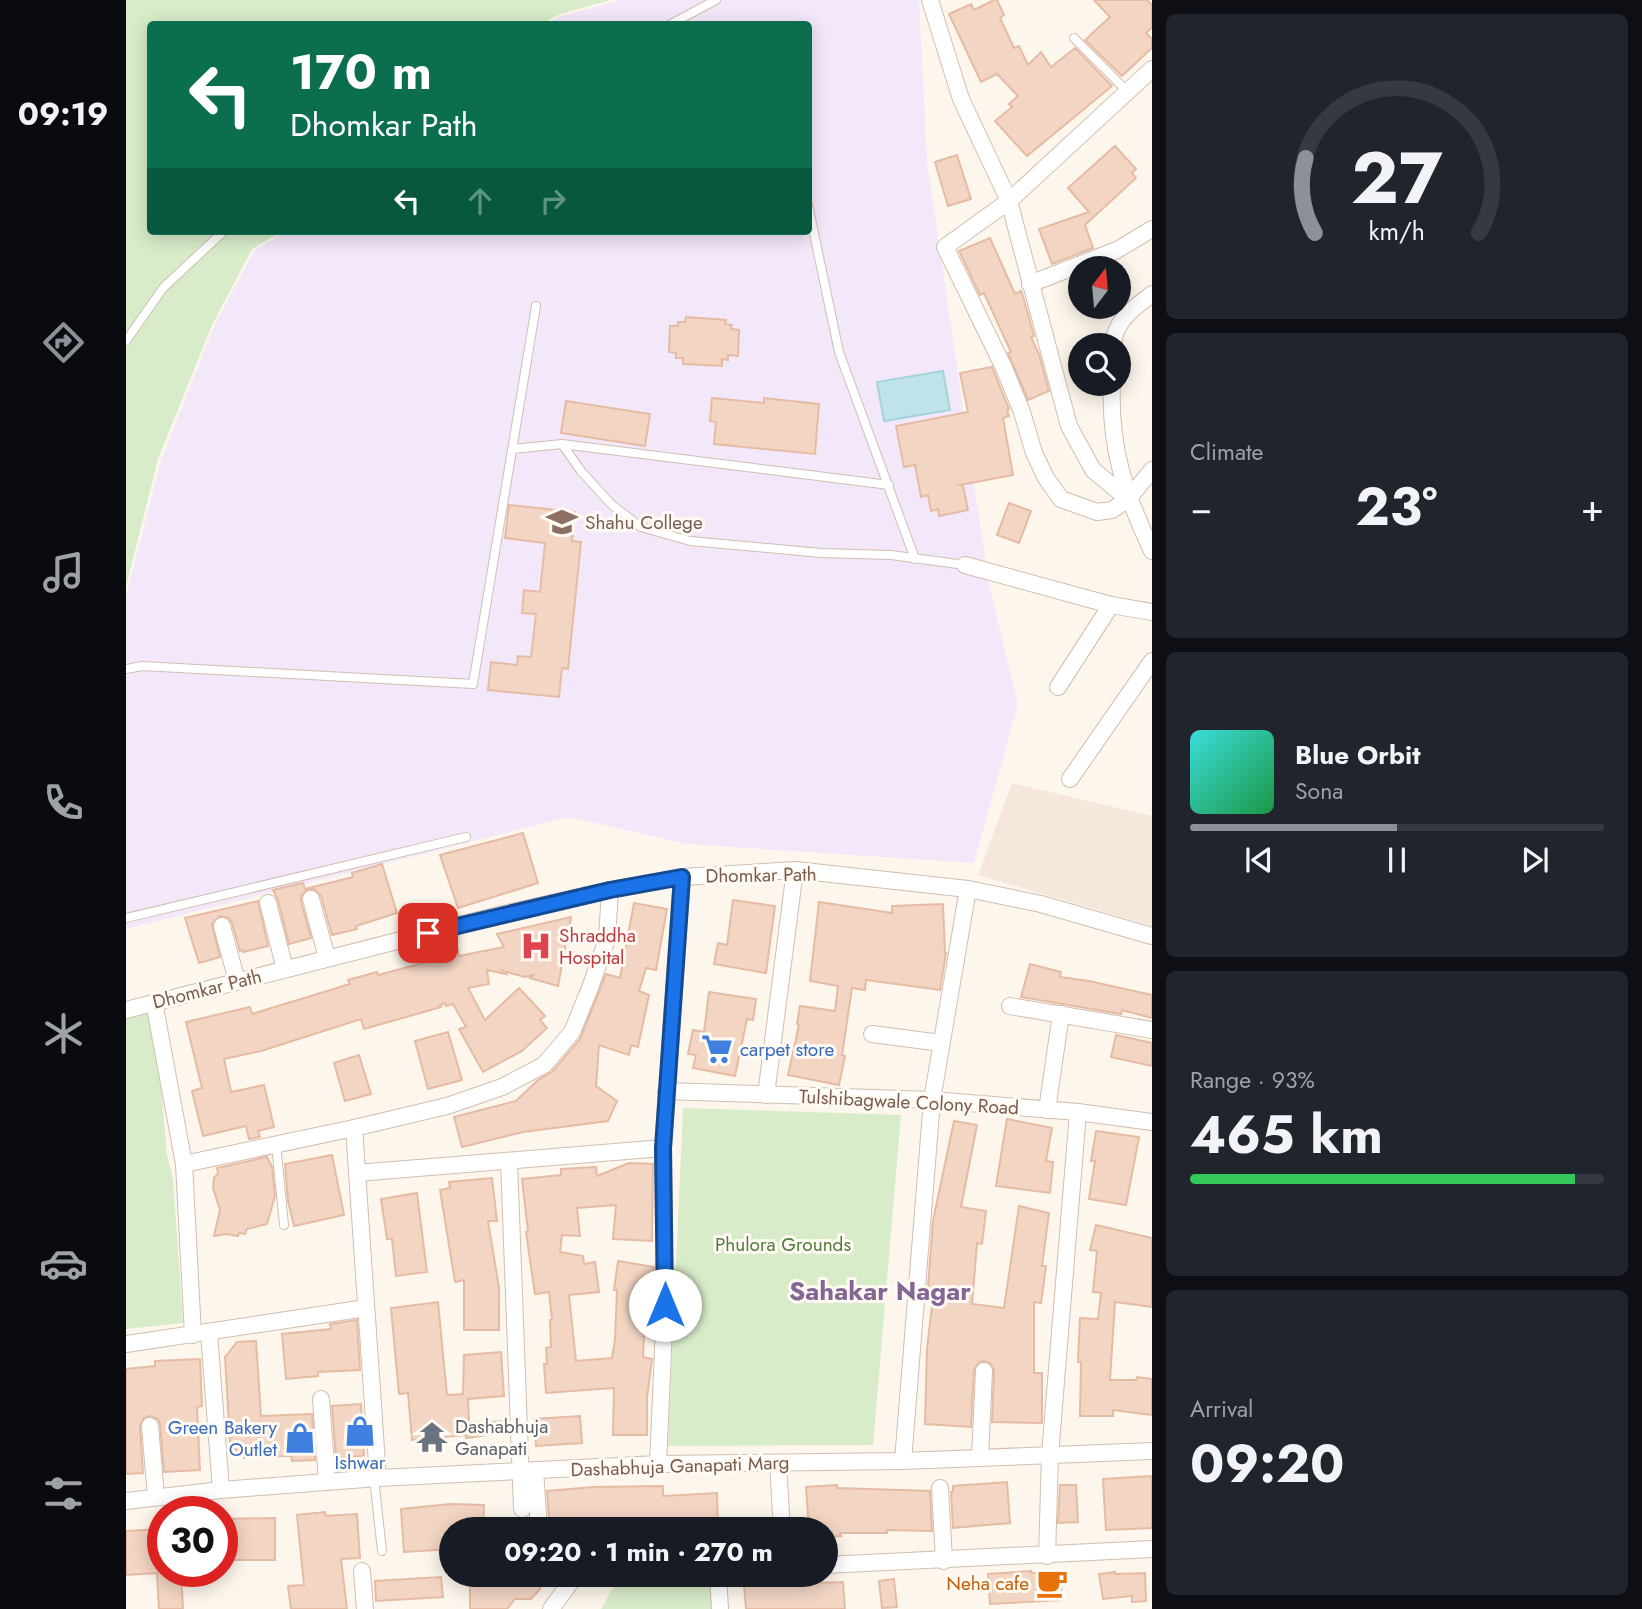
<!DOCTYPE html>
<meta charset="utf-8">
<style>
:root{--surface:#171b24;--page:#20242c;--text:#f1f3f6;--muted:#9ea1a6;--line:#363941;--accent:#8c9099}
body{margin:0;font-family:Jost,sans-serif;background:var(--page);color:var(--text);height:100vh;display:flex;flex-direction:column;font-size:26px;white-space:nowrap}
*{box-sizing:border-box;margin:0}
p{font-size:23px;color:var(--muted)}
.icon{flex:none;width:38px;height:38px;fill:none;stroke:currentColor;stroke-width:2;stroke-linecap:round;stroke-linejoin:round}
.map{position:relative;flex:1;overflow:hidden}
.panel{display:flex;flex-direction:column;gap:14px;padding:14px;background:#0d0f14;width:490px}
.panel>*{flex:none}
.banner{position:absolute;left:21px;top:21px;width:665px;height:214px;border-radius:7px;box-shadow:0 4px 18px #0003;background:#0b6e4f;color:#fff;overflow:hidden}
.needle{width:46px;rotate:16deg}
.buttons{position:absolute;left:942px;top:256px;display:grid;gap:14px}
.buttons a{display:grid;place-items:center;width:63px;height:63px;border-radius:50%;background:var(--surface);box-shadow:0 4px 18px #0003;font-size:35px}
.speed{position:absolute;left:21px;top:1496px;display:flex;gap:14px;font-size:35px;font-weight:700;text-align:center}
.speed>*{display:grid;place-content:center;width:91px;height:91px;border-radius:50%;background:var(--surface);box-shadow:0 4px 18px #0003;line-height:1}
.speed .limit{border:10px solid #d22;background:#fff;color:#111}
.pin{position:absolute;display:grid;place-items:center;width:60px;height:60px;color:#fff;margin:-30px;border-radius:14px;box-shadow:0 4px 10px #0006}
.me{position:absolute;width:77px;margin:-38px;rotate:0deg;stroke-linejoin:round;filter:drop-shadow(0 0 5px #0008)}
.turn{display:flex;align-items:center;gap:24px;height:147px;padding:0 28px;font-size:32px}
.turn .icon{width:91px;height:91px;stroke-width:2.5}
.turn b{display:block;font-size:49px;line-height:60px}
.lanes{display:flex;align-items:center;height:66px;padding:0 28px;background:#0003;justify-content:center;gap:35px;direction:ltr}
.lanes .off{opacity:.35}
.big{font-size:52px;font-weight:700;line-height:1.1}
.panel .widget{flex:1;display:flex;flex-direction:column;justify-content:center;gap:10px;min-width:0;padding:0 24px;border-radius:10px;background:var(--page)}
.panel .dial{align-items:center;gap:0}
.dial svg{height:182px;overflow:visible;fill:none;stroke:var(--line);stroke-width:7;stroke-linecap:round;text-anchor:middle}
.dial text{fill:var(--text);stroke:none}
.song{display:flex;align-items:center;gap:21px}
.cover{width:84px;height:84px;border-radius:10px;background:linear-gradient(135deg,hsl(180 70% 55%),hsl(140 70% 35%))}
.played{height:7px;border-radius:4px;background:linear-gradient(90deg,var(--accent) 50%,var(--line) 50%)}
.keys{display:flex;justify-content:space-around;direction:ltr}
.heat{display:flex;justify-content:space-between;align-items:center;font-size:38px;direction:ltr}
.charge{height:10px;border-radius:5px;background:linear-gradient(90deg,#34c759 93%,var(--line) 0)}
.trip{position:absolute;left:313px;top:1517px;width:399px;height:70px;border-radius:35px;background:var(--surface);box-shadow:0 4px 18px #0003;font-weight:700;line-height:70px;text-align:center}
main{display:flex;flex:1;min-height:0}
.tab-bar{display:flex;flex-direction:column;width:126px;justify-content:space-around;align-items:center;background:#090b0e;color:var(--muted)}
.tab-bar .icon{width:49px;height:49px}
.tab-bar .current{color:var(--accent)}
.tab-bar b{font-size:32px;color:var(--text)}
.map>svg:first-child{display:block}
.residential{fill:#f5e8da}
.education{fill:#f3e8fa}
.green{fill:#d8ecc9}
.water{fill:#bfe3e8;stroke:#a5d3da;stroke-width:2}
.building{fill:#f3d5c3;stroke:#e6bba3;stroke-width:2}
.lines{fill:none;stroke-linecap:round;stroke-linejoin:round}
.service-casing{stroke:#d1beb0;stroke-width:10}
.minor-casing{stroke:#d1beb0;stroke-width:18}
.service{stroke:#fff;stroke-width:8}
.minor{stroke:#fff;stroke-width:16}
.route-casing{stroke:#114b97;stroke-width:18}
.route{stroke:#1a73e8;stroke-width:12}
.labels{text-anchor:middle;dominant-baseline:central;stroke-width:6;stroke-linejoin:round;paint-order:stroke}
.education-label{font-size:19px;fill:#785e54;stroke:#fffaf3;text-anchor:start}
.street-label{font-size:19px;fill:#7a5c4d;stroke:#fffaf3}
.health-label{font-size:19px;fill:#be3a42;stroke:#fffaf3;text-anchor:start}
.shop-label{font-size:19px;fill:#366cbe;stroke:#fffaf3;text-anchor:start}
.park-label{font-size:19px;fill:#537a41;stroke:#fffaf3}
.worship-label{font-size:19px;fill:#5b616d;stroke:#fffaf3;text-anchor:start}
.food-label{font-size:19px;fill:#c56008;stroke:#fffaf3;text-anchor:end}
.district-label{font-size:26px;font-weight:bold;fill:#846695;stroke:#fffaf3}
</style>
<main>
<nav class="tab-bar">
<b>09:19</b>
<svg class="icon current" aria-label="directions" viewBox="0 0 24 24"><path d="M12 3l9 9-9 9-9-9zM9 14v-3h6M13 9l2 2-2 2"/></svg>
<svg class="icon" aria-label="music" viewBox="0 0 24 24"><path d="M9 18V5l10-2v13"/><circle cx="6" cy="18" r="3"/><circle cx="16" cy="16" r="3"/></svg>
<svg class="icon" aria-label="phone" viewBox="0 0 24 24"><path d="M5 4h4l2 5-3 2q2 4 5 5l2-3 5 2v4C11 20 4 13 5 4z"/></svg>
<svg class="icon" aria-label="climate" viewBox="0 0 24 24"><path d="M12 3v18M4 7l16 10M4 17L20 7"/></svg>
<svg class="icon" aria-label="car" viewBox="0 0 24 24"><path d="M5 17H2v-5l4-1 3-4h7l3 4 3 1v5h-3M9 17h6M6 11h13"/><circle cx="7" cy="17" r="2"/><circle cx="17" cy="17" r="2"/></svg>
<svg class="icon" aria-label="filters" viewBox="0 0 24 24"><path d="M4 7h16M4 17h16"/><circle cx="9" cy="7" r="2"/><circle cx="15" cy="17" r="2"/></svg>
</nav>
<div class="map">
<svg width="1026" height="1609" viewBox="0 0 1026 1609">
<rect width="100%" height="100%" fill="#fdf6ec"/>
<path class="residential" d="M886 783 1026 816V926L852 875Z"/>
<path class="education" d="M495 0H793L801 162 863 585 892 704 848 863 561 844 443 817 0 929V596L35 460 88 326 128 251 161 231H682V24H419L435 16Z"/>
<g class="green">
<path d="M0 0H485L434 14 414 24H24V231H156L126 249 86 325 32 459 0 587Z"/>
<path d="M28 1002 41 1155 47 1178 57 1323 0 1329V1010Z"/>
<path d="M557 1108 775 1115 747 1445 542 1446Z"/>
<path d="M494 1575H592L591 1609H475Z"/>
</g>
<path class="water" d="M817 371 824 410 758 421 751 382Z"/>
<g class="building">
<path d="M868 0H871L878 15 874 18 888 48 893 46 902 65 915 52 925 67 949 48 986 86 901 156 869 121 886 107 883 104 892 96 871 74 855 82 823 14 845 4 848 10Z"/>
<path d="M968 0H1021L1026 5V27L1020 33 1026 39V48L996 76 959 40 984 17Z"/>
<path d="M989 146 1010 169 1006 173 1010 178 959 225 967 248 926 264 913 229 963 212 942 188Z"/>
<path d="M831 155 845 199 822 206 809 162Z"/>
<path d="M864 238 889 294 895 291 897 296 908 336 905 337 913 354 923 391 902 400 882 353 885 352 858 293 854 295 833 251Z"/>
<path d="M560 317 600 320 599 324 606 325 605 329 613 330 612 356 602 355V360L596 359V366L557 364V358H550V353L543 352 544 326H552V322H559Z"/>
<path d="M866 367 883 409 881 410 883 416 877 418 887 475 834 485 837 486 842 510 813 516 812 509 805 511 802 495 795 497 789 465 778 467 770 426 842 412 834 373Z"/>
<path d="M586 398 638 403V398L693 404 689 454 588 444 590 422 584 421Z"/>
<path d="M440 401 524 414 519 446 435 433Z"/>
<path d="M883 503 905 511 893 543 871 535Z"/>
<path d="M383 505 449 512 446 541 455 542 442 669 436 668 433 697 362 690 365 662 391 665 392 656 405 657 410 614 396 613 398 590 414 592 419 543 379 538Z"/>
<path d="M397 833 412 883 332 908 314 855Z"/>
<path d="M256 864 271 913 230 926 231 929 206 935 195 896 188 889H182L175 896V901L185 938 163 944 152 900 147 890 177 883 179 889 227 877 226 873Z"/>
<path d="M607 900 649 906 640 973 588 964 592 943 601 945Z"/>
<path d="M132 901 142 946 117 952 116 950 114 951 106 923 103 918 94 916 86 924 94 957 73 963 59 918Z"/>
<path d="M693 902 766 913V906L817 904 819 953H820L814 990 740 980 739 990 726 988 716 1055 719 1056 713 1085 662 1075 673 1025 671 1024 674 1006 709 1011 712 986 684 981Z"/>
<path d="M508 903 541 909 530 970 520 968 513 991 523 995 512 1047 505 1045 503 1055 473 1045 470 1086 491 1101 482 1121 397 1132 336 1147 328 1117 390 1101 412 1080 426 1072 454 1039 480 974 494 978Z"/>
<path d="M445 917 432 986 404 978 407 975 399 977 377 971 380 974 361 970 363 984 342 988 359 1020 393 988 419 1016 414 1020 421 1028 396 1051 357 1072 333 1029 340 1027 327 1004 320 1006 319 1003 314 1005 315 1007 238 1029 235 1019 135 1051 98 1059 105 1092 138 1085 148 1127 132 1131 134 1137 123 1139 120 1126 77 1136 66 1091 76 1088 60 1022 124 1007 126 1014 224 984 222 980 251 972 252 975 320 957 319 953 332 950 333 956 378 947 371 934Z"/>
<path d="M904 964 935 972 934 977 963 981 1026 995V1018L996 1010 995 1014 895 997Z"/>
<path d="M583 992 630 999 627 1020 621 1019 609 1076 567 1068 570 1055 562 1054 567 1030 578 1032Z"/>
<path d="M322 1032 336 1080 302 1089 289 1041Z"/>
<path d="M990 1035 1026 1043V1066L985 1057Z"/>
<path d="M233 1055 245 1094 219 1101 208 1063Z"/>
<path d="M881 1119 926 1128 920 1161 927 1162 924 1193 870 1186Z"/>
<path d="M828 1121 851 1125 835 1207 860 1211 856 1244 851 1243 846 1304 878 1308 893 1206 923 1213 916 1266H920L915 1303 908 1302V1373H916V1423L866 1422 868 1371 864 1363 858 1361 853 1362 848 1370 845 1427 799 1424 801 1349 808 1288 802 1287 807 1221Z"/>
<path d="M970 1131 1013 1137 1000 1205 963 1199 969 1161H965Z"/>
<path d="M206 1155 218 1215 168 1226 162 1201 159 1164Z"/>
<path d="M141 1157 146 1167 149 1196 141 1224 121 1229 119 1234 113 1233 112 1236 100 1234 88 1236 94 1210 87 1188 88 1178 92 1173 91 1168Z"/>
<path d="M503 1163 527 1164 526 1241 487 1239 490 1205 451 1208 454 1236 436 1235 434 1252 457 1256 458 1264 469 1262 473 1292 443 1295 450 1361 486 1358 489 1340 491 1290H488L492 1261 528 1267 523 1297H520L517 1357 526 1359 521 1397V1435H487L488 1388 420 1393 418 1364H421L420 1348 425 1347 424 1320H426L423 1292 409 1294 400 1232H402L396 1179 435 1175V1169L470 1167 471 1176Z"/>
<path d="M366 1178 371 1221H362L373 1288V1330H338V1280L329 1282 314 1190 324 1188 323 1182Z"/>
<path d="M291 1193 301 1272 270 1276 266 1239H261L255 1199Z"/>
<path d="M970 1225 1026 1238V1307L989 1302 984 1380H1010L1011 1377 1026 1379V1415L987 1410V1416H954L955 1362H952L954 1318 972 1319 975 1293 967 1292 971 1251 964 1250Z"/>
<path d="M312 1302 321 1395 337 1394 338 1355 375 1352 378 1396 342 1399 343 1423 382 1421 383 1432 340 1438V1435L286 1440 282 1393 273 1394 265 1308Z"/>
<path d="M231 1320 234 1370 192 1372V1376L160 1379 156 1334 205 1329 204 1324Z"/>
<path d="M130 1341 135 1416 186 1414 189 1460 166 1461 165 1456H159L118 1458V1452H110L109 1443H104L99 1357 111 1342Z"/>
<path d="M74 1359 76 1406 71 1407 74 1470 38 1472 34 1424 32 1419 24 1416 18 1418 14 1426 17 1473 0 1474V1369L29 1366V1361Z"/>
<path d="M235 1404 238 1456 210 1458 206 1406Z"/>
<path d="M454 1416 456 1443 410 1446 408 1419Z"/>
<path d="M1026 1476V1528L980 1530 977 1479Z"/>
<path d="M881 1482 884 1523 827 1528 825 1492H827V1486Z"/>
<path d="M711 1485V1488L804 1491 806 1531 761 1530V1533H714L715 1536 700 1537V1530H683L680 1487Z"/>
<path d="M934 1485H950L952 1522 932 1523Z"/>
<path d="M537 1486V1496L591 1493 592 1530H424L421 1491 467 1487Z"/>
<path d="M325 1504 358 1505 357 1530H326V1549L278 1552 275 1509Z"/>
<path d="M199 1512 200 1516 231 1514 234 1558 215 1559 221 1609H165L162 1586 178 1585 171 1515Z"/>
<path d="M149 1518V1560H96V1519Z"/>
<path d="M37 1529V1572H55L57 1609H33L31 1573 0 1575V1531Z"/>
<path d="M905 1571V1573L934 1571 936 1600 864 1604 862 1574Z"/>
<path d="M989 1572V1574L1019 1573 1020 1601 1006 1602V1596L977 1599 973 1574Z"/>
<path d="M344 1575H414V1589L405 1599H389L381 1609H344Z"/>
<path d="M315 1577 317 1597 250 1601 249 1581Z"/>
<path d="M690 1579V1583L717 1582 719 1609H620L618 1585Z"/>
<path d="M768 1579 771 1607 756 1608 753 1581Z"/>
</g>
<g class="lines">
<defs>
<g id="service">
<path d="M545 24 590 0"/>
<path d="M948 38 1002 92"/>
<path d="M682 205 713 352 789 559"/>
<path d="M0 341 37 288 98 231"/>
<path d="M436 444 455 471 486 505 515 527 564 541 695 553 765 555 839 565"/>
<path d="M387 449 436 444 763 485"/>
<path d="M0 669 16 666 347 684 410 306"/>
<path d="M0 918 340 837"/>
<path d="M150 1144 158 1225"/>
<path d="M248 1478 256 1551"/>
<path d="M60 1494 61 1512"/>
</g>
<g id="minor">
<path d="M804 0 835 99 883 201 1026 69"/>
<path d="M904 284 991 250 1026 229"/>
<path d="M987 345C989 320 1008 308 1026 294"/>
<path d="M986 383C983 448 999 493 1026 551"/>
<path d="M1002 499 967 470 943 426 883 201 819 247 878 368 896 412 908 453 920 478 935 499 971 512 986 510 1002 499 1026 470"/>
<path d="M839 565 985 605 1026 612"/>
<path d="M932 687 985 605"/>
<path d="M944 779 1026 661"/>
<path d="M185 899 201 958"/>
<path d="M142 903 159 969"/>
<path d="M96 926 111 981"/>
<path d="M28 1002 58 1164 67 1335"/>
<path d="M884 1006 1026 1030"/>
<path d="M0 1010 377 914 484 890 556 877 669 870 842 889 915 904 1026 936"/>
<path d="M746 1034 815 1043"/>
<path d="M540 1091 806 1100 952 1112 1026 1122"/>
<path d="M640 1095 669 870"/>
<path d="M921 1110 935 1014"/>
<path d="M383 1161 396 1509"/>
<path d="M58 1164 228 1128"/>
<path d="M231 1173 537 1148"/>
<path d="M83 1333 95 1490"/>
<path d="M0 1344 240 1308"/>
<path d="M195 1399 201 1482"/>
<path d="M24 1426 30 1497"/>
<path d="M854 1458 858 1371"/>
<path d="M777 1461 806 1100 842 889"/>
<path d="M652 1463 656 1530"/>
<path d="M532 1464 539 1305 537 1148 556 877"/>
<path d="M409 1470 413 1530"/>
<path d="M252 1478 228 1128 321 1106 376 1087 418 1065 446 1032 464 988 481 939 484 890"/>
<path d="M814 1488 818 1561"/>
<path d="M0 1501 95 1490 252 1478 532 1464 777 1461 1026 1451"/>
<path d="M921 1556 924 1455 952 1112"/>
<path d="M700 1565 1026 1549"/>
<path d="M236 1571 239 1609"/>
<path d="M592 1575 594 1609"/>
<path d="M425 1609 450 1575"/>
</g>
</defs>
<use href="#service" class="service-casing"/>
<use href="#minor" class="minor-casing"/>
<use href="#service" class="service"/>
<use href="#minor" class="minor"/>
</g>
<g class="lines">
<defs>
<path id="route" d="M302 933 484 890 556 877 537 1148 539 1305"/>
</defs>
<use href="#route" class="route-casing"/>
<use href="#route" class="route"/>
</g>
<defs>
<symbol id="university-bare" viewBox="-9 -9 18 18"><path d="M0-5L7-2L0 1L-7-2ZM-4 1L0 2.5L4 1V4Q0 6-4 4Z" fill="#8d6e63" stroke="#fffaf3" stroke-width="2.5" paint-order="stroke"/></symbol>
<symbol id="hospital-bare" viewBox="-9 -9 18 18"><path d="M-5-5h3v3.5h4V-5h3V5h-3V1.5h-4V5h-3Z" fill="#e0444e" stroke="#fffaf3" stroke-width="2.5" paint-order="stroke"/></symbol>
<symbol id="supermarket-bare" viewBox="-9 -9 18 18"><path d="M-6-5.5h2.5l.6 2H6L4.5 2H-2.5L-4.4-4H-6ZM-1.5 3.2a1.3 1.3 0 1 0 .1 0ZM3 3.2a1.3 1.3 0 1 0 .1 0Z" fill="#3f7fe0" stroke="#fffaf3" stroke-width="2.5" paint-order="stroke"/></symbol>
<symbol id="shop-bare" viewBox="-9 -9 18 18"><path d="M-5-2.5h2.3a2.7 3.5 0 0 1 5.4 0H5L5.5 6h-11ZM-1.5-2.5h3a1.5 2.3 0 0 0-3 0Z" fill="#3f7fe0" stroke="#fffaf3" stroke-width="2.5" paint-order="stroke"/></symbol>
<symbol id="temple-bare" viewBox="-9 -9 18 18"><path d="M0-6L5-2H3V0L6.5 2.5H4V6H1.5V3h-3V6H-4V2.5H-6.5L-3 0V-2H-5Z" fill="#6b7280" stroke="#fffaf3" stroke-width="2.5" paint-order="stroke"/></symbol>
<symbol id="cafe-bare" viewBox="-9 -9 18 18"><path d="M-5.5-4.5H6V0H3Q3 3.5 0 3.5H-2.5Q-5.5 3.5-5.5 0ZM3-3.2v2h1.7v-2ZM-6 4.5H4V6H-6Z" fill="#e8710a" stroke="#fffaf3" stroke-width="2.5" paint-order="stroke"/></symbol>
</defs>
<g fill-rule="evenodd">
<use href="#university-bare" x="414" y="500" width="44" height="44"/>
<use href="#hospital-bare" x="388" y="924" width="44" height="44"/>
<use href="#supermarket-bare" x="569" y="1027" width="44" height="44"/>
<use href="#shop-bare" x="212" y="1409" width="44" height="44"/>
<use href="#temple-bare" x="284" y="1415" width="44" height="44"/>
<use href="#shop-bare" x="152" y="1416" width="44" height="44"/>
<use href="#cafe-bare" x="904" y="1561" width="44" height="44"/>
</g>
<g class="labels">
<g class="education-label">
<text x="459" y="522">Shahu College</text>
</g>
<g class="street-label">
<text transform="translate(635 875) rotate(-1)">Dhomkar Path</text>
<text transform="translate(81 989) rotate(-14)">Dhomkar Path</text>
<text transform="translate(783 1102) rotate(3)">Tulshibagwale Colony Road</text>
<text transform="translate(554 1466) rotate(-2)">Dashabhuja Ganapati Marg</text>
</g>
<g class="health-label">
<text x="433" y="935">Shraddha<tspan x="433" dy="22">Hospital</tspan></text>
</g>
<g class="shop-label">
<text x="614" y="1049">carpet store</text>
<text x="151" y="1427" text-anchor="end">Green Bakery<tspan x="151" dy="22">Outlet</tspan></text>
<text x="234" y="1462" text-anchor="middle">Ishwar</text>
</g>
<g class="park-label">
<text x="657" y="1244">Phulora Grounds</text>
</g>
<g class="worship-label">
<text x="329" y="1426">Dashabhuja<tspan x="329" dy="22">Ganapati</tspan></text>
</g>
<g class="food-label">
<text x="903" y="1583">Neha cafe</text>
</g>
<g class="district-label">
<text x="754" y="1291">Sahakar Nagar</text>
</g>
</g>
</svg>
<div class="buttons">
<a><svg class="needle" viewBox="-14 -14 28 28"><path d="M0-13l5 13h-10z" fill="#e53935"/><path d="M0 13l5-13h-10z" fill="#9ea1a6"/></svg></a>
<a><svg class="icon" aria-label="search" viewBox="0 0 24 24"><circle cx="10" cy="10" r="6"/><path d="M15 15l6 6"/></svg></a>
</div>
<div class="speed"><div class="limit">30</div></div>
<div class="pin" style="left:302px;top:933px;background:#d93025"><svg class="icon" aria-label="arrive" viewBox="0 0 24 24"><path d="M6 21V4h12l-3 4 3 4H6"/></svg></div>
<svg class="me" style="left:539px;top:1305px" viewBox="-20 -20 40 40"><circle r="19" fill="#fff"/><path d="M0-13L10 11 0 6-10 11z" fill="#1a73e8"/></svg>
<div class="trip">09:20 · 1 min · 270 m</div>
<div class="banner">
<div class="turn"><svg class="icon" aria-label="left" viewBox="0 0 24 24"><path d="M17 20v-9H6M10 6l-5 5 5 5"/></svg><div><b>170 m</b>Dhomkar Path</div></div>
<div class="lanes"><svg class="icon" aria-label="left" viewBox="0 0 24 24"><path d="M17 20v-9H6M10 6l-5 5 5 5"/></svg><svg class="icon off" aria-label="ahead" viewBox="0 0 24 24"><path d="M12 20V5M6 11l6-6 6 6"/></svg><svg class="icon off" aria-label="right" viewBox="0 0 24 24"><path d="M7 20v-9h11M14 6l5 5-5 5"/></svg></div>
</div>
</div>
<section class="panel">
<div class="widget dial"><svg viewBox="0 0 100 80">
<path d="M14 69A42 42 0 1 1 86 69"/>
<path d="M14 69A42 42 0 0 1 10 36" stroke="#8c9099"/>
<text x="50" y="56" font-size="32" font-weight="700">27</text>
<text x="50" y="72" font-size="11">km/h</text>
</svg></div>
<div class="widget"><p>Climate</p>
<div class="heat"><a>−</a><b class="big">23°</b><a>+</a></div>
</div>
<div class="widget">
<div class="song"><i class="cover"></i><div><b>Blue Orbit</b><p>Sona</p></div></div>
<div class="played"></div>
<div class="keys"><svg class="icon" aria-label="previous" viewBox="0 0 24 24"><path d="M18 5L8 12l10 7zM5 5v14"/></svg><svg class="icon" aria-label="pause" viewBox="0 0 24 24"><path d="M8 5v14M16 5v14"/></svg><svg class="icon" aria-label="next" viewBox="0 0 24 24"><path d="M6 5l10 7-10 7zM19 5v14"/></svg></div>
</div>
<div class="widget"><p>Range · 93%</p><b class="big">465 km</b><div class="charge"></div></div>
<div class="widget"><p>Arrival</p><b class="big">09:20</b></div>
</section>
</main>
